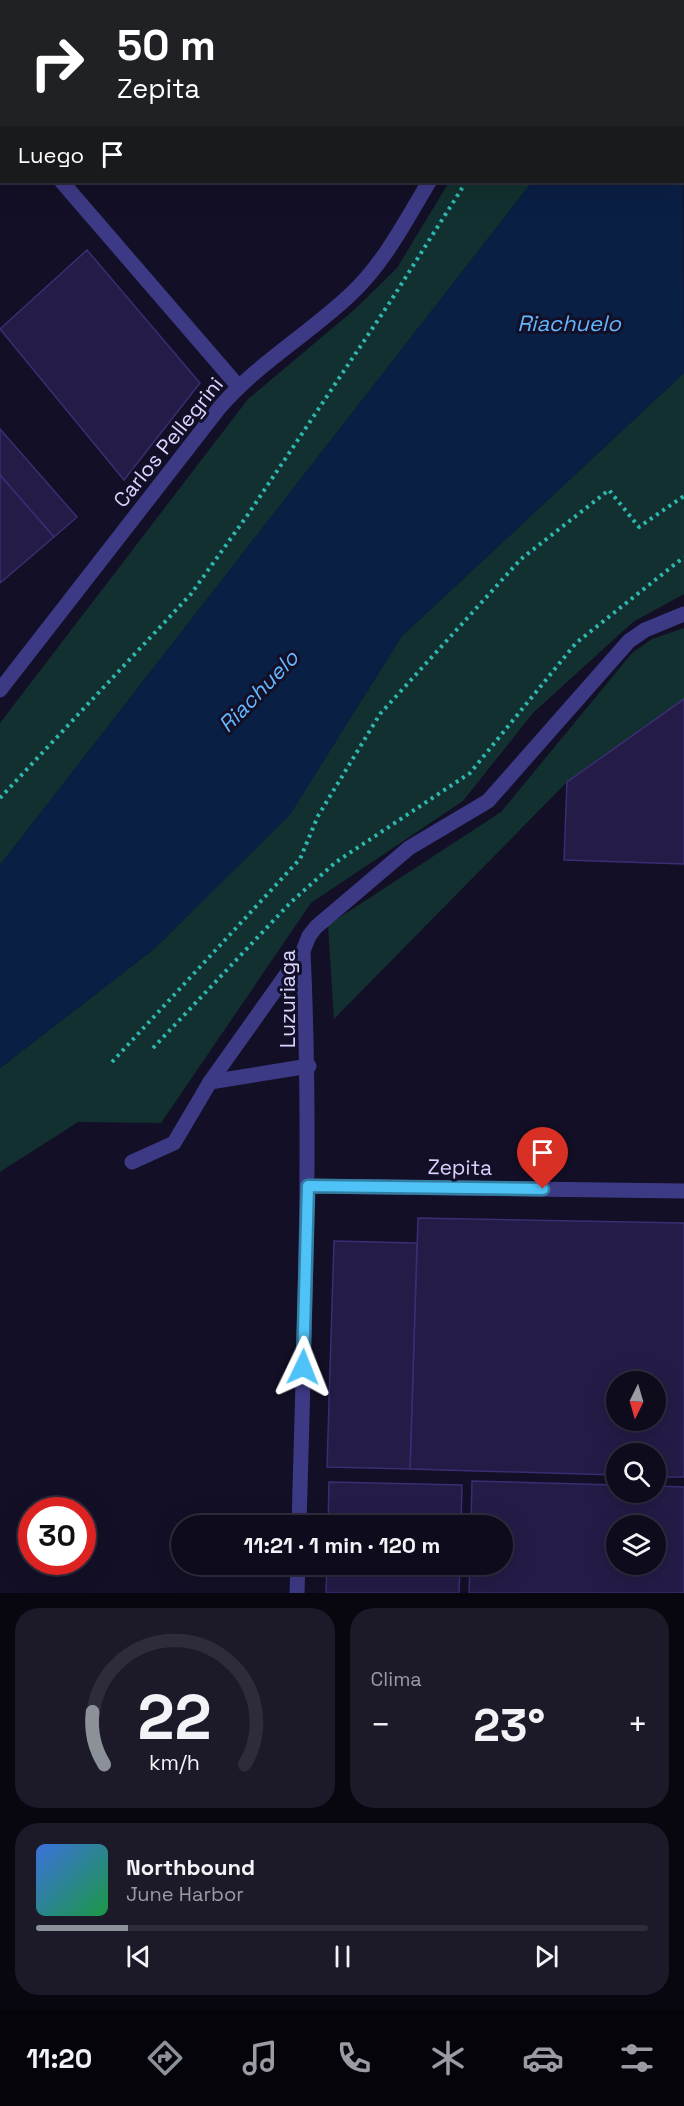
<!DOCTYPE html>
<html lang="es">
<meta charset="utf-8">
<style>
:root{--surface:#0e0b1c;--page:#1c1929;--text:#f1f3f6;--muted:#9b9ba3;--line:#2e2b3b;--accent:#8c9099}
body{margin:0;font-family:"Space Grotesk",sans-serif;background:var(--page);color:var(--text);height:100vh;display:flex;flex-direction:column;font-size:22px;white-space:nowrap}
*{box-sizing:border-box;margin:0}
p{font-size:20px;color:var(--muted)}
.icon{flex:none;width:33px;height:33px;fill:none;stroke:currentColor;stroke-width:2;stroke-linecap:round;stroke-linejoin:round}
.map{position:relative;height:1593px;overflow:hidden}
.side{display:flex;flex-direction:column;gap:15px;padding:15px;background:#08060f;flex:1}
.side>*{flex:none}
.hud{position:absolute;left:0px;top:0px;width:684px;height:183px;box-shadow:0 6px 24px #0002,0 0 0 2px var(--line);background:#202124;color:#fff;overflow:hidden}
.needle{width:39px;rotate:185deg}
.buttons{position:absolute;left:606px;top:1371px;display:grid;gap:12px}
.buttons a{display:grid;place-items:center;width:60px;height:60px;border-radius:50%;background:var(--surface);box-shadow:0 6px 24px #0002,0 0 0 2px var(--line);font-size:30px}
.speed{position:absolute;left:18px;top:1497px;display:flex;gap:12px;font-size:30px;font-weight:700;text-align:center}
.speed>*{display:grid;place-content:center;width:78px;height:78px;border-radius:50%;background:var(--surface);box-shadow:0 6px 24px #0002,0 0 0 2px var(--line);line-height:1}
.speed .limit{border:9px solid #d22;background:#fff;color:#111}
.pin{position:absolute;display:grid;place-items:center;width:51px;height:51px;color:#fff;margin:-62px -26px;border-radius:50% 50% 50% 0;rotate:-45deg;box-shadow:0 0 6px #0007}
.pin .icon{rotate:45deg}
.me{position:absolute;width:66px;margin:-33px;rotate:2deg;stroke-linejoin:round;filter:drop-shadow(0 0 4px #0008)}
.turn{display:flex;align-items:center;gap:21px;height:126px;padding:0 18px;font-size:27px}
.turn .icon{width:78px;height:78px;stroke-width:2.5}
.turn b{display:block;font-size:42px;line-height:51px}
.then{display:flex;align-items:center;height:57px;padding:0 18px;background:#0003;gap:12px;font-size:22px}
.big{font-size:45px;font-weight:700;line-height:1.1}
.side .widget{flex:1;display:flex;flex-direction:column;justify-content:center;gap:9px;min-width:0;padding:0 21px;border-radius:24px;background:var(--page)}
.side .dial{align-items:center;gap:0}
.dial svg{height:156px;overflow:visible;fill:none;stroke:var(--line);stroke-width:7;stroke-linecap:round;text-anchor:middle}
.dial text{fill:var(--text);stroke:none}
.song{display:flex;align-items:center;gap:18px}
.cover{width:72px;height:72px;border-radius:9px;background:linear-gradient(135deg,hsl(220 70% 55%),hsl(140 70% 35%))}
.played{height:6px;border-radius:3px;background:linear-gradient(90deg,var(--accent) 15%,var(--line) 15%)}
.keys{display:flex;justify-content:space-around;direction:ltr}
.heat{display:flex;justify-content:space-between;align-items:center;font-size:33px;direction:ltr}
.side .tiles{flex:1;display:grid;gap:15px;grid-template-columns:1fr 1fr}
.widget:last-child{grid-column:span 2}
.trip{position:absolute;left:171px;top:1515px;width:342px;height:60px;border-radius:30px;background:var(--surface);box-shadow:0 6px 24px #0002,0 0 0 2px var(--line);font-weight:700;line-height:60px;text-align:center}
.tabs{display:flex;height:96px;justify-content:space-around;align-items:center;background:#06040b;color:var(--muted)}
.tabs .icon{width:42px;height:42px}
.tabs .active{color:var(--accent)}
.tabs b{font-size:27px;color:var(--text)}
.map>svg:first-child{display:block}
.green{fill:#12302f}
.water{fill:#0a1f44}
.building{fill:#241b47;stroke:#3b2d73;stroke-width:1.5;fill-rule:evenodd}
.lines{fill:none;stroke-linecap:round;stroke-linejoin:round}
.path{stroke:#2fb8b0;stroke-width:4;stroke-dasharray:3 4.5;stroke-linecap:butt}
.minor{stroke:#3d3a85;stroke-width:15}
.route-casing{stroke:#337fa1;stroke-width:15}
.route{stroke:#4fc3f7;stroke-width:10}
.labels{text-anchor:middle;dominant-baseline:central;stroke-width:6;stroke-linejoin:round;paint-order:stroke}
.street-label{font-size:21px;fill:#d9d4ff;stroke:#130f26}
.water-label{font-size:22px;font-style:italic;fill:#62b6ff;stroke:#130f26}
</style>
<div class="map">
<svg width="684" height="1593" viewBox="0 0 684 1593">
<rect width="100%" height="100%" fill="#130f26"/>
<g class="green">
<path d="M379 0H503L504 1 382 2Z"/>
<path d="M449 182H532L0 865V723L248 399 354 310 397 268Z"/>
<path d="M684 373V594L633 622 533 713 463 801 311 903 161 1123 78 1122 0 1172V1068L154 949 289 815 402 636Z"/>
<path d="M684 628V699L567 782 334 1019 328 925 501 812 632 653 652 639Z"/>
</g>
<path class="water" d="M683 93 684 373 402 636 290 815 154 949 0 1068V865L532 182H682Z"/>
<g class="building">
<path d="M87 250 200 383 124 480 0 329Z"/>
<path d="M0 429 77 517 54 537 0 475Z"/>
<path d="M0 475 54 537 0 583Z"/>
<path d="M684 699V864L564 860 567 782Z"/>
<path d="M418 1218 684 1223V1477H656V1454H616V1475L410 1469ZM616 1382H656V1420H616Z"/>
<path d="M334 1241 417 1243 410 1469 327 1467Z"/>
<path d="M472 1481 616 1485V1492H656V1486L684 1487V1593H469L470 1564H502V1526H471ZM616 1526H656V1564H616Z"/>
<path d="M329 1482 462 1485 461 1526H328Z"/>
<path d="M327 1564H460L459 1593H326Z"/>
</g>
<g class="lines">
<g class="path">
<path d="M682 30H684"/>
<path d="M0 798 191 594 249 513 390 302 466 182"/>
<path d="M153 1048 291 902 336 862 470 773 576 643 684 557"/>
<path d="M112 1062 300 859 318 816 380 714 521 559 609 490 639 527 684 496"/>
</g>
<g class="minor">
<path d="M352 0 355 2"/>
<path d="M535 0 537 2"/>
<path d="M552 2 555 0"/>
<path d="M0 109 2 111"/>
<path d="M0 139 2 138"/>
<path d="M62 182 238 386"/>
<path d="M0 690 220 407C258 363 309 334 351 294 385 262 406 220 429 182"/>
<path d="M210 1082 309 1066"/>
<path d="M132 1162 174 1143 210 1082 303 951"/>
<path d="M308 1186 684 1191"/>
<path d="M299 1526C304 1334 312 1143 303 951L309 936 316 927 409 848 488 801 629 641 645 630 684 614"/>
<path d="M297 1593 298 1564"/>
</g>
</g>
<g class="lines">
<defs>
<path id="route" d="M303 1367 308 1186 543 1189"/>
</defs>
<use href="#route" class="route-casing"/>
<use href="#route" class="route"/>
</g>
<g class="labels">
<g class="street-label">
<text transform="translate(168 442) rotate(-51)">Carlos Pellegrini</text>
<text transform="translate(287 999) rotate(-90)">Luzuriaga</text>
<text transform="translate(460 1167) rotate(1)">Zepita</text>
</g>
<g class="water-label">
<text x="569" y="323">Riachuelo</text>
<text transform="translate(258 691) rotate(-46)">Riachuelo</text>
</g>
</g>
</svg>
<div class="buttons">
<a><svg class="needle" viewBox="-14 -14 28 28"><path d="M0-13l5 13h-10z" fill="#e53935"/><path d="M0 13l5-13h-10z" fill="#9b9ba3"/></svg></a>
<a><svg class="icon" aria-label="search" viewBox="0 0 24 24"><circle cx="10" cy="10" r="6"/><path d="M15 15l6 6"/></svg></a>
<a><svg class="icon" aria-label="layers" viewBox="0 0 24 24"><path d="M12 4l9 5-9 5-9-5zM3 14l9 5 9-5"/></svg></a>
</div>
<div class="speed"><div class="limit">30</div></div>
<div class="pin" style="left:543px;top:1189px;background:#d93025"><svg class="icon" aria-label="arrive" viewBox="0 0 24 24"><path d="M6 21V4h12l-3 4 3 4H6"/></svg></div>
<svg class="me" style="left:303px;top:1367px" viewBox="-20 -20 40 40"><path d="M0-17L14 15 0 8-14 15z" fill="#4fc3f7" stroke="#fff" stroke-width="4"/></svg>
<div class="trip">11:21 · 1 min · 120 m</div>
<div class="hud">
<div class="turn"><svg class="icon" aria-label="right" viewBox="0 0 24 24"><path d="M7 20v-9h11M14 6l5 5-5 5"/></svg><div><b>50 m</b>Zepita</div></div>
<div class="then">Luego<svg class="icon" aria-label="arrive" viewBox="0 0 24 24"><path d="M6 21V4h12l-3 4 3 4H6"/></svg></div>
</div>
</div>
<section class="side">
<div class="tiles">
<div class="widget dial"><svg viewBox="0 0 100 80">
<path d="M14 69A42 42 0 1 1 86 69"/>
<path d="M14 69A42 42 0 0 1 8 42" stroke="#8c9099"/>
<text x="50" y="56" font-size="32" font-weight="700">22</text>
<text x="50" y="72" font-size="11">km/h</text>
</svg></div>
<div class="widget"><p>Clima</p>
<div class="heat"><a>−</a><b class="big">23°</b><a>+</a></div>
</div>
<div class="widget">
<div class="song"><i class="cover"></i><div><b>Northbound</b><p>June Harbor</p></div></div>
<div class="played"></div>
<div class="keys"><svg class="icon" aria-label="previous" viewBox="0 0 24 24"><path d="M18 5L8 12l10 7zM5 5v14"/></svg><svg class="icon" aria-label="pause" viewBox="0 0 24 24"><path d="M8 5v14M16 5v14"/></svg><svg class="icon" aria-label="next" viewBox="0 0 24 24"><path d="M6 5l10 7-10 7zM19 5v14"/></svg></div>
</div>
</div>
</section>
<nav class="tabs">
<b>11:20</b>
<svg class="icon active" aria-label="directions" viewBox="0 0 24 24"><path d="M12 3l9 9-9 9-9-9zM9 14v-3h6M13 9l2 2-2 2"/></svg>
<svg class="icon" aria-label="music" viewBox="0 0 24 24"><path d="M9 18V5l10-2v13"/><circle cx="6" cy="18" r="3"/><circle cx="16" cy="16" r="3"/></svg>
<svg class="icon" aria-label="phone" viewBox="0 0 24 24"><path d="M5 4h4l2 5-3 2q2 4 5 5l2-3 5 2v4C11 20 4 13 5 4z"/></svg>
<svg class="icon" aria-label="climate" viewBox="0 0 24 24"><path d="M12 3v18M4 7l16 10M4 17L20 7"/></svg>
<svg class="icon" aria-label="car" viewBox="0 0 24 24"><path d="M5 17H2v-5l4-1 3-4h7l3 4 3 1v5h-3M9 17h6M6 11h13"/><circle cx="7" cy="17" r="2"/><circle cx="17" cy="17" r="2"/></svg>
<svg class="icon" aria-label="filters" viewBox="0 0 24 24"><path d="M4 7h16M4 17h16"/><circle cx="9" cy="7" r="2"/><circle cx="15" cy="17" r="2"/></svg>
</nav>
